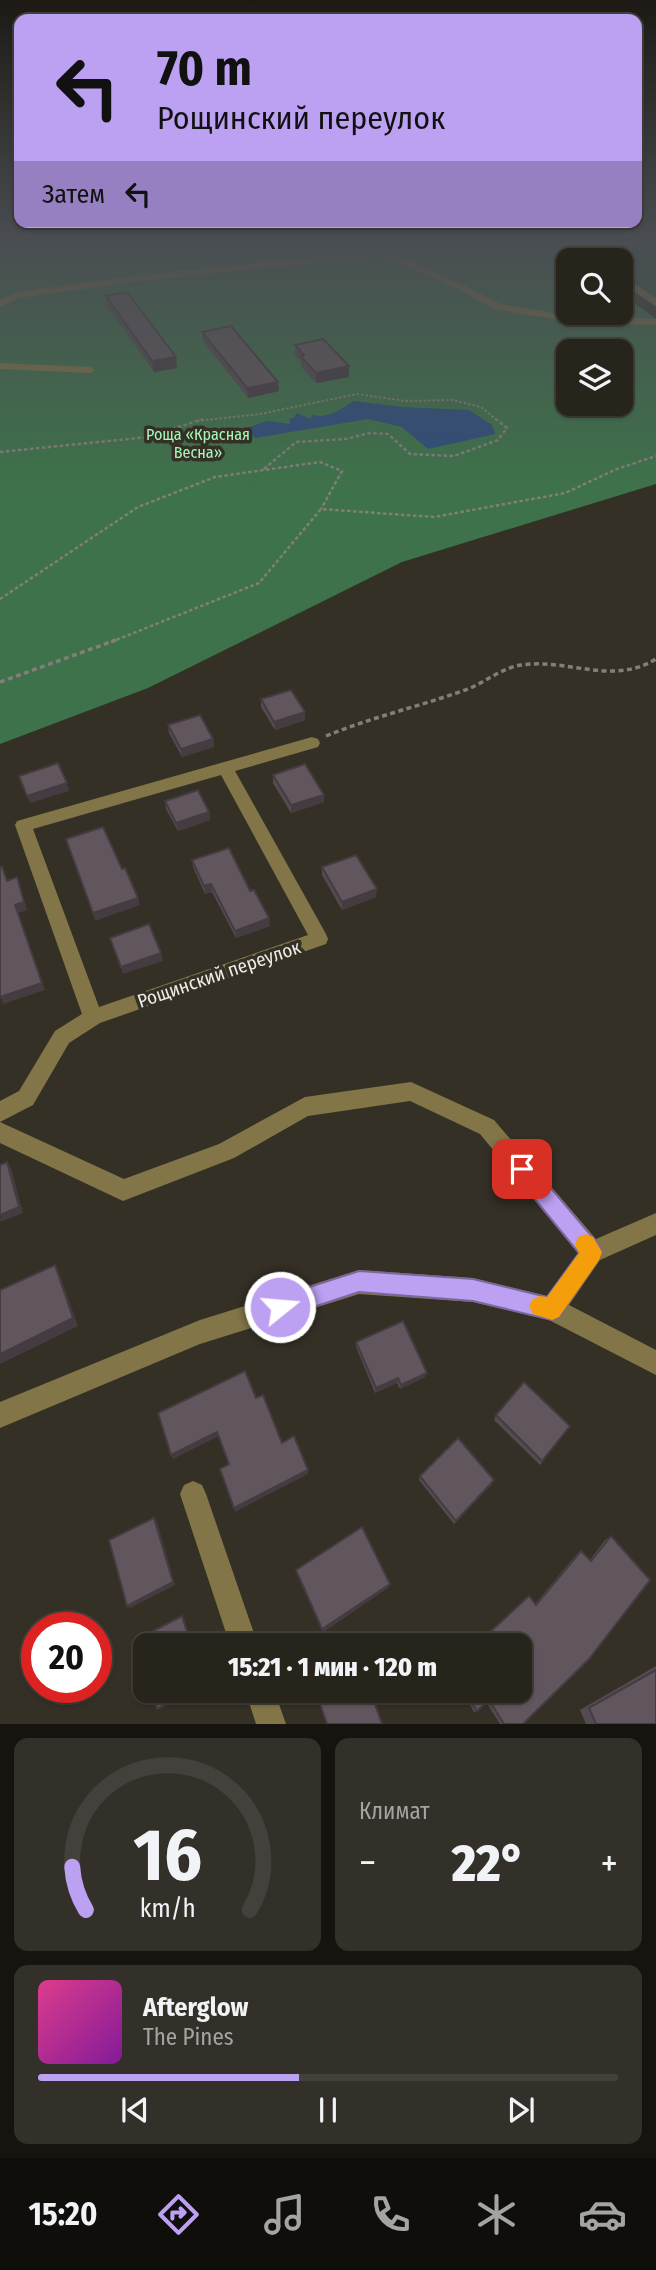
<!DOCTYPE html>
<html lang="ru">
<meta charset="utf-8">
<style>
:root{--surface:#27241c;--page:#333029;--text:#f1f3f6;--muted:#a4a4a3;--line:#43413b;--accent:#bca0f2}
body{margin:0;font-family:"Fira Sans Condensed",sans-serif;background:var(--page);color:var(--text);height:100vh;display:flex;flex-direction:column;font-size:26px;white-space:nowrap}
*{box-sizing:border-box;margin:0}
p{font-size:23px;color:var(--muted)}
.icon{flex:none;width:38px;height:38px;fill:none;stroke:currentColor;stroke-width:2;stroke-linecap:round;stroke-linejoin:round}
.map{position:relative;height:1724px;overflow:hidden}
.panel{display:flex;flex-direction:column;gap:14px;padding:14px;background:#15140f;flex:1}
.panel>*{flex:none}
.hud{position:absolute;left:14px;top:14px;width:628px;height:214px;border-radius:14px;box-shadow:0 2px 5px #0004,0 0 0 2px var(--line);background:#bca0f2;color:#111;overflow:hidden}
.fabs{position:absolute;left:556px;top:248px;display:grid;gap:14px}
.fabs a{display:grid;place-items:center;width:77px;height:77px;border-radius:14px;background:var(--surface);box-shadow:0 2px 5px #0004,0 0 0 2px var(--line);font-size:35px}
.speed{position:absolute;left:21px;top:1612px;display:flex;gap:14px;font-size:35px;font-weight:700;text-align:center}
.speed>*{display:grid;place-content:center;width:91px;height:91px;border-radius:50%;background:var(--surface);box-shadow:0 2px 5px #0004,0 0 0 2px var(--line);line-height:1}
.speed .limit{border:10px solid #d22;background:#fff;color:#111}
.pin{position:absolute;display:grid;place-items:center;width:60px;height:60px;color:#fff;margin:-30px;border-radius:14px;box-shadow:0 4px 10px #0006}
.me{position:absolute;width:77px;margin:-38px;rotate:73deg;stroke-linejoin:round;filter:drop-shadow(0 0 5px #0008)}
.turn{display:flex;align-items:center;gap:24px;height:147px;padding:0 28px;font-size:32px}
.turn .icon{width:91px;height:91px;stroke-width:2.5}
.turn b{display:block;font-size:49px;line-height:60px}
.then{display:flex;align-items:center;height:66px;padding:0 28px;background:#0003;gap:14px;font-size:26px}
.big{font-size:52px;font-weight:800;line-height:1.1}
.panel .widget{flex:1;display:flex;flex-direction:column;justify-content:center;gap:10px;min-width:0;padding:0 24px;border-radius:14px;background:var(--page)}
.panel .dial{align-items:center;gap:0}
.dial svg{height:182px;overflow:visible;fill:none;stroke:var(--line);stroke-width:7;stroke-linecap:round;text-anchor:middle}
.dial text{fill:var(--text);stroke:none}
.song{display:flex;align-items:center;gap:21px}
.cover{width:84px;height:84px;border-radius:10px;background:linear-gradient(135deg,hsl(330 70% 55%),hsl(290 70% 35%))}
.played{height:7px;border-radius:4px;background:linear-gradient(90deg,var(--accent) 45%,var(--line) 45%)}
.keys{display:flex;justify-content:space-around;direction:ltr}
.heat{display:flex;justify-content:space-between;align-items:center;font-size:38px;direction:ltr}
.panel .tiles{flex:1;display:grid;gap:14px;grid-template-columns:1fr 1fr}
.widget:last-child{grid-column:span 2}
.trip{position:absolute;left:133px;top:1633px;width:399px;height:70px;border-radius:14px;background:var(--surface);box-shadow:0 2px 5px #0004,0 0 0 2px var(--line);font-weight:800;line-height:70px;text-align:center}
.dock{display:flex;height:112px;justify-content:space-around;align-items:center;background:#100e0b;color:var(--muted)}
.dock .icon{width:49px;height:49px}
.dock .current{color:var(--accent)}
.dock b{font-size:32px;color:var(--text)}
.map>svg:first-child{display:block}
.green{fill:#2b5c37}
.forest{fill:#3e724a;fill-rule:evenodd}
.water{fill:#2f4e7c}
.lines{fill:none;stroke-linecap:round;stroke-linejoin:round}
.path-far2{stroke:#827f77;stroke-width:2;stroke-dasharray:2.5 2;stroke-linecap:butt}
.path-far1{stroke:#827f77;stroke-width:2.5;stroke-dasharray:3.5 2.5;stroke-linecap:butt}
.path{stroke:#827f77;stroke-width:3.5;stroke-dasharray:5 3.5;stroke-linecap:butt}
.minor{fill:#827648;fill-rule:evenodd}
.wall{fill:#544a51}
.shaded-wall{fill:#453c42}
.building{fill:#62565e;stroke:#453c42;stroke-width:2}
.route{fill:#bca0f2;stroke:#7a689d;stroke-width:2}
.slow{fill:#f59e0b}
.labels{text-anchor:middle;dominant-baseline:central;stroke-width:7;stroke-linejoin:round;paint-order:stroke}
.far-park-label{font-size:16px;fill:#a8f7b8;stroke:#343026}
.street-label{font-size:19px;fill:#eeece5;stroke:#343026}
</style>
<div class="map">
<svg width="656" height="1724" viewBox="0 0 656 1724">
<rect width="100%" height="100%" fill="#343026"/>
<path class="green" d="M572 245H656V307L621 281V261H594Z"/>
<path class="forest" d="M0 245H556L577 261H569V313H621V293L656 319V484L402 562 148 688 0 744ZM569 352H621V404H569Z"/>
<path class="water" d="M354 401 402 407 469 410 492 425 495 434 428 449 402 427 368 419 255 438 247 428 267 421 290 424V418H294L297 413 311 419 312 415C329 419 340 409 354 401Z"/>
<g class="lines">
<path class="path-far2" d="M197 421 260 414 357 394 406 401 452 400 481 407 498 421"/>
<g class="path-far1">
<path d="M0 452 148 437 203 419"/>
<path d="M264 469 296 442 346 439 369 433 388 434 410 454 454 456 498 440 507 428 496 419"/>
<path d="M0 599 138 507 215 477 320 462 342 471 321 509"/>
<path d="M111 642 259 583 321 509 434 517 565 493 617 469 656 456"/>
</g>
<g class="path">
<path d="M0 682 116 640"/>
<path d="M326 736C372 717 421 706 468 689 485 682 502 668 521 665 568 658 612 686 656 659"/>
</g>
<g class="minor">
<path d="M569 245H580L600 261H590Z"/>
<path d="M382 250 462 284 500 304 577 317 656 319V325L577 323 494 309 456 288 381 256 140 281 19 298 0 307V300L17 292 140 275Z"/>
<path d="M621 275 656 298V306L621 283Z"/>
<path d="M0 363 90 367 95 370 90 373 0 369Z"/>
<path d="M312 737 318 739 320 743 318 747 235 771 326 934 328 939 326 944 100 1023 69 1043 33 1105 0 1122V1101L19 1091 55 1031 82 1014 15 825 17 821ZM221 775 308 935 99 1007 33 829Z"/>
<path d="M411 1082 494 1120 596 1239 656 1213V1235L600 1260 569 1305 656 1350V1375L549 1320 473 1302 359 1294 200 1344 0 1428V1402L200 1320 359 1270 473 1278 547 1296 578 1253 480 1134 410 1101 308 1116 234 1158 123 1201 0 1143V1122L124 1179 219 1144 305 1097Z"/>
<path d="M193 1481 202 1485 206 1494 258 1645H230L180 1494 184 1485Z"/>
<path d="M245 1690H274L286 1724H256Z"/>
</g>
</g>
<g class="wall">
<path d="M106 296 177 368 154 372 107 306Z"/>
<path d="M202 332 279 391 248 398 203 341Z"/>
<path d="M295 345 349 366V377L316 383 301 367V362L295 356Z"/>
<path d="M261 699 305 720 275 730 261 707Z"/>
<path d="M168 725 213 739 214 747 182 757 169 733Z"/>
<path d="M273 775 324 795V802L291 813 273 783Z"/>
<path d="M165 801 209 812 210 820 178 831 166 809Z"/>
<path d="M192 860 250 891 270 926 236 938 212 892 205 894 193 867Z"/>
<path d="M322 867 376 897 342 910 322 875Z"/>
<path d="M356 1342 425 1377 400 1389 397 1383 375 1393 356 1347Z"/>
<path d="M496 1415 570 1426 540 1465 494 1420Z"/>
<path d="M420 1476 492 1484 454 1524 419 1480Z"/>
<path d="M611 1536 523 1724H500L486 1702 477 1711 474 1712 461 1690H520L535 1604 576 1555 581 1551 590 1560 605 1540Z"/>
<path d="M296 1570 389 1587 323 1632 297 1574Z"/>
<path d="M656 1666V1724H586L580 1710Z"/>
</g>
<g class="shaded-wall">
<path d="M176 357 177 368 154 372 152 361Z"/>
<path d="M349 366V377L316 383V373Z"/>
<path d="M278 382 279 391 248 398 247 388Z"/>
<path d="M305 712V720L275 730 274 722Z"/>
<path d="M213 739 214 747 182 757 181 749Z"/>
<path d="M67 783 69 791 30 803 27 796Z"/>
<path d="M324 795V802L291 813V805Z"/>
<path d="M209 812 210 820 178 831 176 823Z"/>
<path d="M17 877 27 910 18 913 45 990 3 1004 0 997 15 905Z"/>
<path d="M211 884 212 892 205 894 204 886Z"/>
<path d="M377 889 376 897 342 910V902Z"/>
<path d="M138 898 140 905 95 921 93 913Z"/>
<path d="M269 918 270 926 236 938 235 931Z"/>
<path d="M161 953 163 961 123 974 121 967Z"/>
<path d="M7 1162 11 1168 23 1213 0 1222Z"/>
<path d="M55 1265 59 1273 78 1326 0 1364V1354Z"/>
<path d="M427 1373 425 1377 400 1389 401 1385Z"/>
<path d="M398 1378 397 1383 375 1393 376 1388Z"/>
<path d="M217 1432 219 1436 173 1459 171 1455Z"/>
<path d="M308 1470V1474L235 1512 234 1508Z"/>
<path d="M494 1480 492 1484 454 1524 456 1521Z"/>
<path d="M154 1518 157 1522 175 1585 130 1608 127 1606Z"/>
<path d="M390 1584 389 1587 323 1632 322 1629Z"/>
<path d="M182 1616 184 1618 192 1645H191Z"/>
<path d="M191 1690H195L160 1709H157Z"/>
</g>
<g class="building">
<path d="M127 292 176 357 152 361 106 296Z"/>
<path d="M231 326 278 382 247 388 202 332Z"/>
<path d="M323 339 349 366 316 373 301 357 304 355 295 345Z"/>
<path d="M291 690 305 712 274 722 261 699Z"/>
<path d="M200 715 213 739 181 749 168 725Z"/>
<path d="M58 763 67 783 27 796 19 776Z"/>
<path d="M305 764 324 795 291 805 273 775Z"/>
<path d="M198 790 209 812 176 823 165 801Z"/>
<path d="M103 827 122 869 125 868 138 898 93 913 66 839Z"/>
<path d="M229 848 250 891 254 890 269 918 235 931 211 884 204 886 192 860Z"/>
<path d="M356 855 377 889 342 902 322 867Z"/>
<path d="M0 867H2L7 881 17 877 24 902 15 905 42 983 0 997Z"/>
<path d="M149 924 161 953 121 967 110 938Z"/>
<path d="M7 1162 19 1207 0 1215V1165Z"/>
<path d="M55 1265 73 1318 0 1354V1290Z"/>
<path d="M403 1321 427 1373 401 1385 398 1378 376 1388 356 1342Z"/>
<path d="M245 1371 256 1398 263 1395 282 1443 294 1436 308 1470 234 1508 220 1469 229 1464 217 1432 171 1455 158 1413Z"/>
<path d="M524 1382 570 1426 542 1461 496 1415Z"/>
<path d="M458 1438 494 1480 456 1521 420 1476Z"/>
<path d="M154 1518 173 1582 127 1606 109 1540Z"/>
<path d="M362 1527 390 1584 322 1629 296 1570Z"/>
<path d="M611 1536 650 1580 589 1659 523 1724H504L489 1700 477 1711 464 1690H520V1645H476L529 1596 536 1605 581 1551 591 1561Z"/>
<path d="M182 1616 191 1645H145V1664L138 1639Z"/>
<path d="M656 1670V1724H596L589 1708Z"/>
<path d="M152 1690H191L157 1709Z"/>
<path d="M320 1690H354L355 1694 361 1690H370L382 1724H327L316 1692Z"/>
</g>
<linearGradient id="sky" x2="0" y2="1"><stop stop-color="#1d1a15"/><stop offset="0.5" stop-color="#4a4e52"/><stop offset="1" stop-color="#4a4e52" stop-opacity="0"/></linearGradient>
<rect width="656" height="486" fill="url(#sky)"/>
<path class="route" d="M522 1159 529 1162 599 1245 602 1252 559 1317 552 1320 473 1301 359 1292 280 1318 272 1314 269 1307 272 1299 359 1271 473 1279 547 1297 579 1253 515 1175 512 1169 515 1162Z"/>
<path class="slow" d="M586 1234 593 1237 602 1252 599 1260 559 1317 552 1320 533 1314 529 1306 533 1299 540 1296 547 1297 579 1253 575 1245 578 1237Z"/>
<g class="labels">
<g class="far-park-label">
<text x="198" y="434">Роща «Красная<tspan x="198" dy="18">Весна»</tspan></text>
</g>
<g class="street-label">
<text transform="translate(219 974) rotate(-19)">Рощинский переулок</text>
</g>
</g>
</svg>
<div class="fabs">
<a><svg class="icon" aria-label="search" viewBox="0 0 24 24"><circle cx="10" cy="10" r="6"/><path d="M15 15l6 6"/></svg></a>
<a><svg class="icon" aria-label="layers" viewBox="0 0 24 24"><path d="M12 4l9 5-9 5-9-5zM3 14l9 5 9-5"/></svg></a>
</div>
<div class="speed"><div class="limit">20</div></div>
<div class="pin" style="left:522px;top:1169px;background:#d93025"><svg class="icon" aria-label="arrive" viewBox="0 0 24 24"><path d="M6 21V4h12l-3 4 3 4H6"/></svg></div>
<svg class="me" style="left:280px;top:1307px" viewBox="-20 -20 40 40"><circle r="17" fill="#bca0f2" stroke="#fff" stroke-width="3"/><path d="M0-11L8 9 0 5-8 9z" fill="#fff"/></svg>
<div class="trip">15:21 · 1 мин · 120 m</div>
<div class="hud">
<div class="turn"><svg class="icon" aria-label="left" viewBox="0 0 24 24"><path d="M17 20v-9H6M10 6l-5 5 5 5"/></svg><div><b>70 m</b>Рощинский переулок</div></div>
<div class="then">Затем<svg class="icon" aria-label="left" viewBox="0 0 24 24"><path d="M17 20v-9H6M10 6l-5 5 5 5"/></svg></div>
</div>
</div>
<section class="panel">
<div class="tiles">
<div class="widget dial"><svg viewBox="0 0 100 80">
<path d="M14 69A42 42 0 1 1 86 69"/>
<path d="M14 69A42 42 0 0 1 8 50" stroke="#bca0f2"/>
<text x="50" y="56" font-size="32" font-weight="700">16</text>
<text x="50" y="72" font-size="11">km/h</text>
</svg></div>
<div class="widget"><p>Климат</p>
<div class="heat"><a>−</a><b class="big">22°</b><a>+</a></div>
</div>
<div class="widget">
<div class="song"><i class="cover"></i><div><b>Afterglow</b><p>The Pines</p></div></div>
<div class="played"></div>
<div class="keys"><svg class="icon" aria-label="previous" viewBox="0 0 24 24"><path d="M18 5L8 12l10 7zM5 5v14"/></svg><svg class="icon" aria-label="pause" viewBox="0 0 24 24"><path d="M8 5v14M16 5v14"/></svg><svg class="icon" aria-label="next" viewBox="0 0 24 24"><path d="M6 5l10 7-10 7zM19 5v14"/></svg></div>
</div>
</div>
</section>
<nav class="dock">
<b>15:20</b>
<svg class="icon current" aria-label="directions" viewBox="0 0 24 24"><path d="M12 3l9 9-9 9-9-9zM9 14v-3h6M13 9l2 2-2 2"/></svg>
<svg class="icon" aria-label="music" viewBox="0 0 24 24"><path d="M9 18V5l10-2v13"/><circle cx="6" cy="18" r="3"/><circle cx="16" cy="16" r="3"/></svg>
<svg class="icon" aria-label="phone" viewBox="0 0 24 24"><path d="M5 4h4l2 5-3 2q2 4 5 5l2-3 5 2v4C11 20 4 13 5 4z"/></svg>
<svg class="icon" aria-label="climate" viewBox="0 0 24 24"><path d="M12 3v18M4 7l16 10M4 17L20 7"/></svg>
<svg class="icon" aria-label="car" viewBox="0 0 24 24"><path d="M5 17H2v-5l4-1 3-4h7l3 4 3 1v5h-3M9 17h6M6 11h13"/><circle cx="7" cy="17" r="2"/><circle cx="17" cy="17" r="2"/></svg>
</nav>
